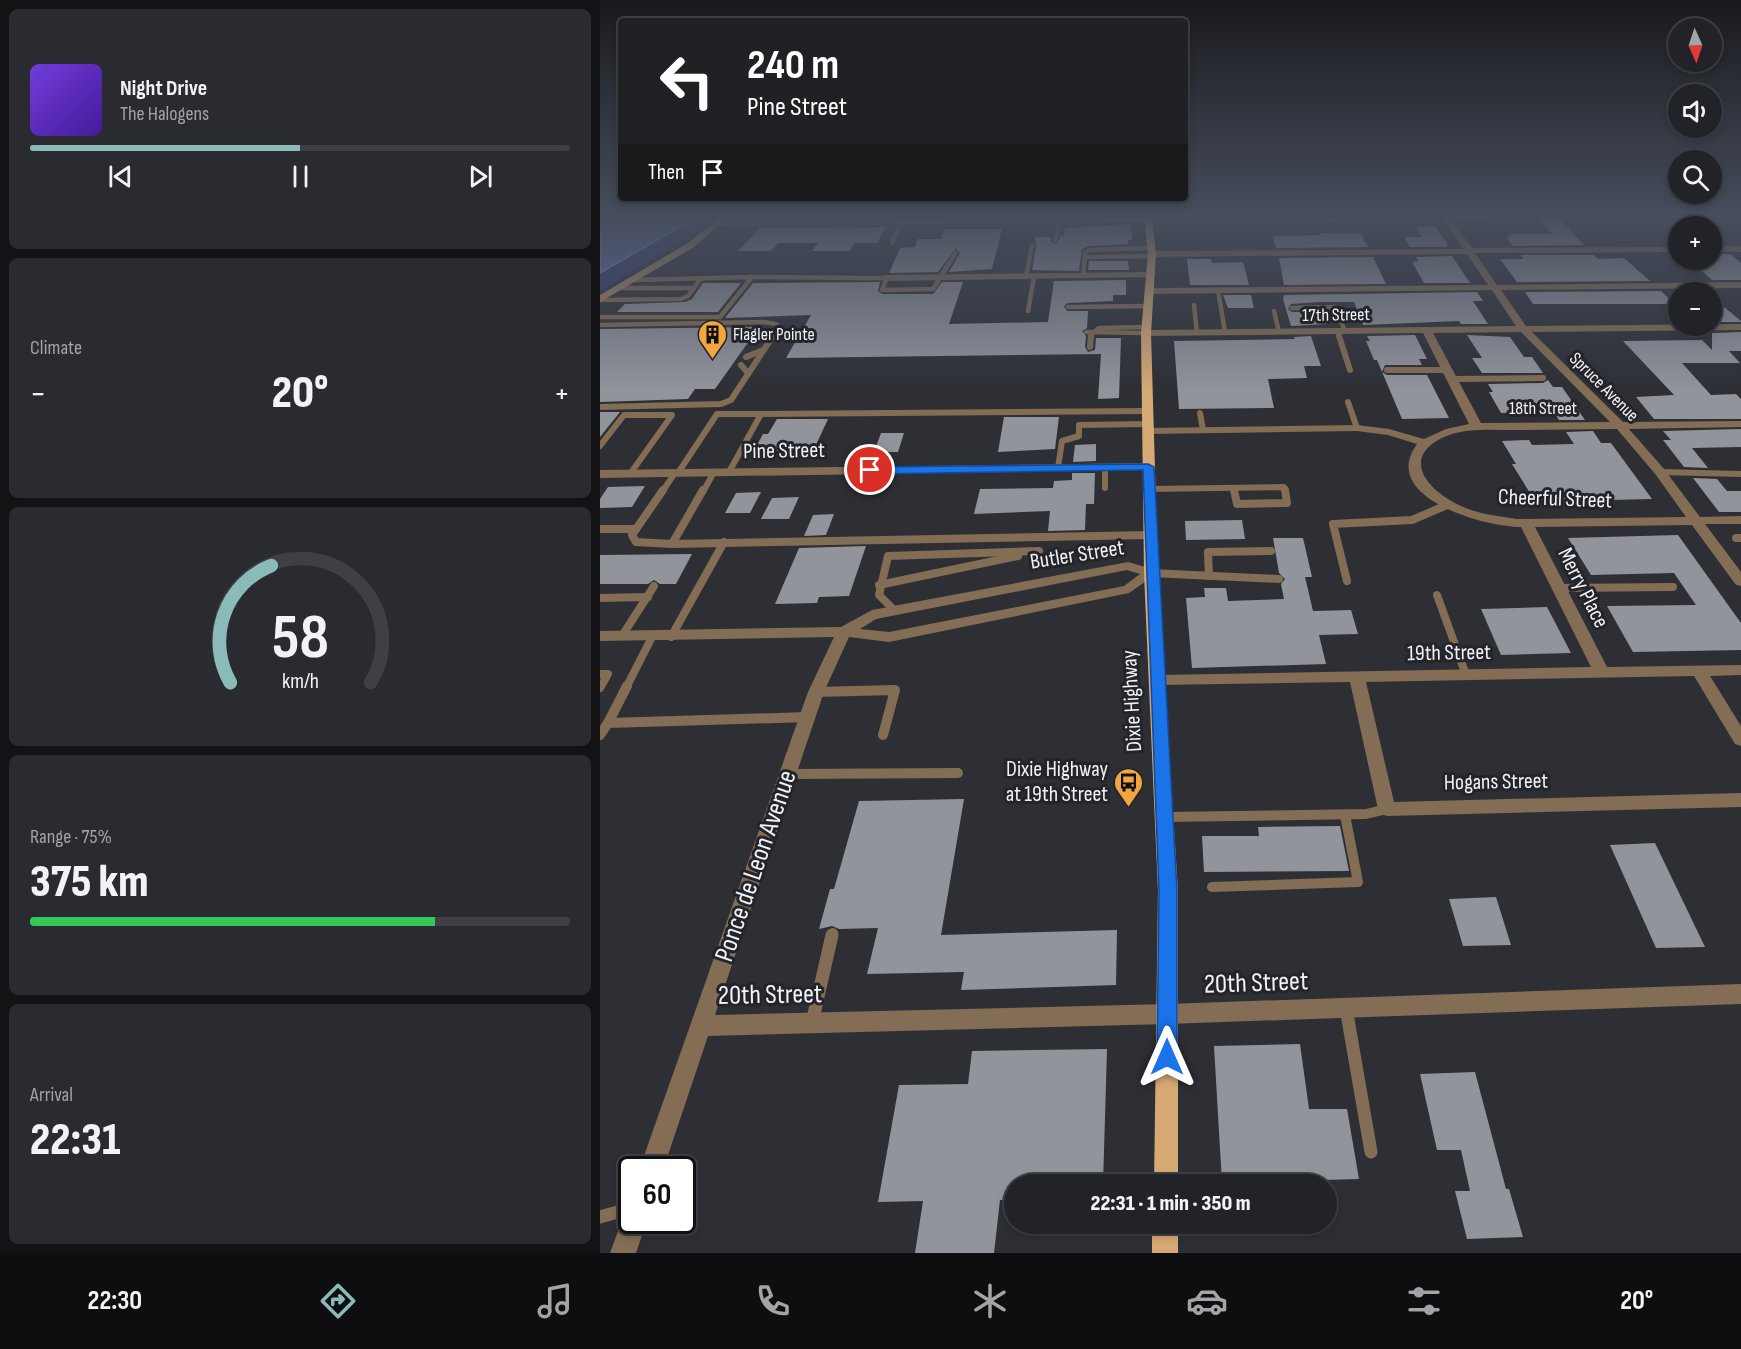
<!DOCTYPE html>
<meta charset="utf-8">
<style>
:root{--surface:#222328;--page:#2a2b30;--text:#f1f3f6;--muted:#a2a4a8;--line:#3f4045;--accent:#8bbbb9}
body{margin:0;font-family:"Sofia Sans Condensed",sans-serif;background:var(--page);color:var(--text);height:100vh;display:flex;flex-direction:column;font-size:22px;white-space:nowrap}
*{box-sizing:border-box;margin:0}
p{font-size:20px;color:var(--muted)}
.icon{flex:none;width:33px;height:33px;fill:none;stroke:currentColor;stroke-width:2;stroke-linecap:round;stroke-linejoin:round}
.map{position:relative;flex:1;overflow:hidden}
.panel{display:flex;flex-direction:column;gap:9px;padding:9px;background:#131316;width:600px}
.panel>*{flex:none}
.banner{position:absolute;left:18px;top:18px;width:570px;height:183px;border-radius:6px;box-shadow:0 3px 9px #0003,0 0 0 2px var(--line);background:#202124;color:#fff;overflow:hidden}
.needle{width:39px;rotate:177deg}
.controls{position:absolute;left:1068px;top:18px;display:grid;gap:12px}
.controls a{display:grid;place-items:center;width:54px;height:54px;border-radius:50%;background:var(--surface);box-shadow:0 3px 9px #0003,0 0 0 2px var(--line);font-size:30px}
.speed{position:absolute;left:18px;top:1156px;display:flex;gap:12px;font-size:30px;font-weight:700;text-align:center}
.speed>*{display:grid;place-content:center;width:78px;height:78px;border-radius:50%;background:var(--surface);box-shadow:0 3px 9px #0003,0 0 0 2px var(--line);line-height:1}
.speed .limit{border:3px solid #111;border-radius:9px;background:#fff;color:#111}
.pin{position:absolute;display:grid;place-items:center;width:51px;height:51px;color:#fff;margin:-26px;border:3px solid #fff;border-radius:50%;box-shadow:0 2px 6px #0007}
.me{position:absolute;width:66px;margin:-33px;rotate:0deg;stroke-linejoin:round;filter:drop-shadow(0 0 4px #0008)}
.turn{display:flex;align-items:center;gap:21px;height:126px;padding:0 30px;font-size:27px}
.turn .icon{width:78px;height:78px;stroke-width:2.5}
.turn b{display:block;font-size:42px;line-height:51px}
.then{display:flex;align-items:center;height:57px;padding:0 30px;background:#0003;gap:12px;font-size:22px}
.big{font-size:45px;font-weight:800;line-height:1.1}
.panel .tile{flex:1;display:flex;flex-direction:column;justify-content:center;gap:9px;min-width:0;padding:0 21px;border-radius:9px;background:var(--page)}
.panel .dial{align-items:center;gap:0}
.dial svg{height:156px;overflow:visible;fill:none;stroke:var(--line);stroke-width:7;stroke-linecap:round;text-anchor:middle}
.dial text{fill:var(--text);stroke:none}
.song{display:flex;align-items:center;gap:18px}
.cover{width:72px;height:72px;border-radius:9px;background:linear-gradient(135deg,hsl(260 70% 55%),hsl(260 70% 35%))}
.played{height:6px;border-radius:3px;background:linear-gradient(90deg,var(--accent) 50%,var(--line) 50%)}
.keys{display:flex;justify-content:space-around;direction:ltr}
.heat{display:flex;justify-content:space-between;align-items:center;font-size:33px;direction:ltr}
.charge{height:9px;border-radius:4px;background:linear-gradient(90deg,#34c759 75%,var(--line) 0)}
.trip{position:absolute;left:404px;top:1174px;width:333px;height:60px;border-radius:30px;background:var(--surface);box-shadow:0 3px 9px #0003,0 0 0 2px var(--line);font-weight:800;line-height:60px;text-align:center}
.tabs{display:flex;height:96px;justify-content:space-around;align-items:center;background:#0e0e10;color:var(--muted)}
.tabs .icon{width:42px;height:42px}
.tabs .selected{color:var(--accent)}
.tabs b{font-size:27px;color:var(--text)}
main{display:flex;flex:1;min-height:0}
.map>svg:first-child{display:block}
.green{fill:#313a70}
.water{fill:#626fb0;stroke:#8d97c6;stroke-width:1.5}
.building{fill:#92949c}
.lines{fill:none;stroke-linecap:round;stroke-linejoin:round}
.lane-far4{stroke:#836d54;stroke-width:4.5}
.lane-far3{stroke:#836d54;stroke-width:6}
.lane-far2{stroke:#836d54;stroke-width:8}
.lane-far1{stroke:#836d54;stroke-width:10}
.lane{stroke:#836d54;stroke-width:13}
.street{fill:#836d54;fill-rule:evenodd}
.secondary{fill:#b29067;fill-rule:evenodd}
.primary{fill:#d7aa75;fill-rule:evenodd}
.route{fill:#1a73e8;stroke:#114b97;stroke-width:1.5}
.labels{text-anchor:middle;dominant-baseline:central;stroke-width:6;stroke-linejoin:round;paint-order:stroke}
.far-street-label{font-size:18px;fill:#f2f3f8;stroke:#23252b}
.far-poi-label{font-size:18px;fill:#f2f3f8;stroke:#23252b;text-anchor:start}
.street-label{font-size:22px;fill:#f2f3f8;stroke:#23252b}
.poi-label{font-size:22px;fill:#f2f3f8;stroke:#23252b;text-anchor:end}
.near-street-label{font-size:27px;fill:#f2f3f8;stroke:#23252b}
</style>
<main>
<section class="panel">
<div class="tile">
<div class="song"><i class="cover"></i><div><b>Night Drive</b><p>The Halogens</p></div></div>
<div class="played"></div>
<div class="keys"><svg class="icon" aria-label="previous" viewBox="0 0 24 24"><path d="M18 5L8 12l10 7zM5 5v14"/></svg><svg class="icon" aria-label="pause" viewBox="0 0 24 24"><path d="M8 5v14M16 5v14"/></svg><svg class="icon" aria-label="next" viewBox="0 0 24 24"><path d="M6 5l10 7-10 7zM19 5v14"/></svg></div>
</div>
<div class="tile"><p>Climate</p>
<div class="heat"><a>−</a><b class="big">20°</b><a>+</a></div>
</div>
<div class="tile dial"><svg viewBox="0 0 100 80">
<path d="M14 69A42 42 0 1 1 86 69"/>
<path d="M14 69A42 42 0 0 1 35 9" stroke="#8bbbb9"/>
<text x="50" y="56" font-size="32" font-weight="700">58</text>
<text x="50" y="72" font-size="11">km/h</text>
</svg></div>
<div class="tile"><p>Range · 75%</p><b class="big">375 km</b><div class="charge"></div></div>
<div class="tile"><p>Arrival</p><b class="big">22:31</b></div>
</section>
<div class="map">
<svg width="1141" height="1253" viewBox="0 0 1141 1253">
<rect width="100%" height="100%" fill="#2d2f35"/>
<path class="green" d="M85 225 103 227 0 292V273Z"/>
<path class="water" d="M0 216H99L0 273Z"/>
<g class="building">
<path d="M169 216H292L290 218 166 219Z"/>
<path d="M936 216H957L984 245 913 246 906 237H910L908 234H952Z"/>
<path d="M531 224 532 240H528V244L489 246 482 249 479 271 432 270 436 246 435 237H451V242L456 244 461 236H464L465 228Z"/>
<path d="M835 226 848 245 846 247H810L804 237H822L815 227Z"/>
<path d="M286 227 277 243H254L249 251H212L218 243H178L171 251H138L160 228Z"/>
<path d="M344 229H402L392 269 349 272 360 253 356 248 338 272 289 273 300 248 315 247 318 239H341Z"/>
<path d="M720 233H760L768 247 676 248 673 236 721 235Z"/>
<path d="M1112 254H1130L1141 263V280H1112L1089 260H1112Z"/>
<path d="M921 255H993L998 259 1024 258 1050 281 917 282 900 259H923Z"/>
<path d="M852 256 870 283H824L812 262 819 261 816 257Z"/>
<path d="M773 257 786 284 684 285 680 263 679 258Z"/>
<path d="M587 259H611L612 263 643 262 649 285H590Z"/>
<path d="M489 261H528L529 270H488Z"/>
<path d="M526 280V295H513V301L468 303 464 306 467 311H488L487 328 482 331 486 336 485 347 488 352 495 350 496 338H521L519 398 498 399 501 354 186 358 211 315 125 318 153 283 280 282 278 291 282 294H333L342 282H363L349 324 448 322 454 281Z"/>
<path d="M103 283H141L118 312H17L25 304 85 302 92 299Z"/>
<path d="M1061 291 1075 304H933L925 292Z"/>
<path d="M877 292 883 301H873L888 324H861L859 321 763 325 754 302H720L691 304 688 309 692 312H724L728 324 691 326 683 299 684 295Z"/>
<path d="M623 295H651L654 308H628Z"/>
<path d="M1112 297 1141 321V322H1112Z"/>
<path d="M159 327 115 389H95L88 399 0 402V329Z"/>
<path d="M1141 332V351H1129L1140 363H1082L1111 395 1136 394 1141 399V419H1054L1036 397 1074 395 1023 341 1102 340 1112 350V333Z"/>
<path d="M815 335 827 359H819L822 365H785L782 372 787 375H827L849 418 802 419 777 360H774L766 341H770L767 336Z"/>
<path d="M867 335 910 337 924 357H932L943 373H882L872 358H882Z"/>
<path d="M711 336 721 366H704L707 378 668 379 674 408 579 409 574 341 695 339 694 337Z"/>
<path d="M948 380 953 387H962L985 420H959L954 412 901 413 889 392H893L888 384 943 383Z"/>
<path d="M0 412H20L0 437Z"/>
<path d="M404 417H459L455 449 398 452Z"/>
<path d="M177 419H228L216 445H194L189 455 151 456 163 434H168Z"/>
<path d="M1141 429V447L1092 448 1108 468 1084 467 1063 440H1071L1063 431Z"/>
<path d="M993 431 1001 443H1011L1052 499 966 501 969 505 938 506 912 464H916L902 441 929 440 932 445 974 444 966 432Z"/>
<path d="M281 433H304L298 452H274Z"/>
<path d="M496 444V461L473 462 475 445Z"/>
<path d="M472 473H495L494 504H486L485 530 448 531 450 511 374 514 380 489 453 488 454 481 472 480Z"/>
<path d="M1093 478 1117 479 1127 491H1141V512H1119Z"/>
<path d="M45 486 32 507 0 508V499L8 487Z"/>
<path d="M161 492 150 513H125L136 493Z"/>
<path d="M199 497 189 519H161L172 498Z"/>
<path d="M234 514 226 535 204 536 213 515Z"/>
<path d="M642 520 645 539 586 540 585 521Z"/>
<path d="M1078 535 1141 623V650L1033 652 1007 606 1096 605 1074 573 991 575 968 538Z"/>
<path d="M673 538H703L712 577H705L713 611 751 610 758 634 719 635 726 664 592 668 586 598 605 597 604 588H626L628 601 684 599 681 584 685 579 679 573Z"/>
<path d="M266 546 249 596 219 597 217 603 175 604 199 548Z"/>
<path d="M92 554 76 584H60L54 580 48 584H0V555Z"/>
<path d="M947 607 971 653 901 655 881 609Z"/>
<path d="M364 799 341 935 517 930 516 985 361 990 364 972 267 974 278 928 239 929 232 926 219 929 230 889H234L259 801Z"/>
<path d="M740 826 749 871 604 872 602 836H659L658 827Z"/>
<path d="M1055 843 1105 947 1056 948 1010 845Z"/>
<path d="M896 897 911 945 863 946 849 899Z"/>
<path d="M700 1044 709 1109H747L759 1179 622 1183 614 1046Z"/>
<path d="M507 1049 503 1185H414V1200H400L394 1253H315L323 1201 278 1202 299 1085 368 1084 372 1051Z"/>
<path d="M875 1072 906 1189H909L923 1237 867 1239 855 1191H870L861 1150H837L820 1074Z"/>
</g>
<g class="lines">
<g class="lane-far4">
<path d="M725 216 727 220H747L745 216"/>
<path d="M1075 216 1078 218"/>
<path d="M846 217 911 216"/>
<path d="M455 240 460 221"/>
<path d="M292 243 301 222"/>
<path d="M485 257 552 256"/>
<path d="M483 276 485 253 489 250 551 248"/>
<path d="M152 277 260 278"/>
<path d="M426 277 432 245"/>
<path d="M260 278H285"/>
<path d="M287 278 282 290 333 289 356 252"/>
<path d="M19 288H94"/>
<path d="M618 290 625 332"/>
<path d="M0 300 81 299 88 296 101 278"/>
<path d="M594 305 597 333"/>
<path d="M468 307 548 306"/>
<path d="M692 308 735 307 745 331"/>
<path d="M428 311 434 277"/>
<path d="M674 311 679 332"/>
<path d="M0 317H120L152 277 33 280"/>
<path d="M0 325 164 322 176 324 178 328 172 337"/>
<path d="M737 331 739 337"/>
<path d="M486 332 546 333"/>
<path d="M494 332 499 328 547 327"/>
<path d="M491 337V332"/>
</g>
<g class="lane-far3">
<path d="M739 336 750 370"/>
<path d="M490 347 491 336"/>
<path d="M146 357 163 350"/>
<path d="M141 365 148 373"/>
<path d="M787 370H848"/>
<path d="M853 379 943 378"/>
<path d="M748 402 757 428"/>
<path d="M0 407 121 404 131 400 173 336"/>
<path d="M600 413 603 430"/>
<path d="M161 414 547 411"/>
<path d="M0 446 24 415H72L30 474"/>
<path d="M505 467V488"/>
<path d="M458 468 462 441 479 436V425L548 424"/>
<path d="M1060 472 1141 474"/>
<path d="M78 473 117 414H161L129 472"/>
<path d="M634 488 635 492"/>
<path d="M549 489 684 487 685 492"/>
<path d="M62 492 75 473"/>
<path d="M103 492 114 472"/>
</g>
<g class="lane-far2">
<path d="M63 490 32 535 36 542 72 544 103 490"/>
<path d="M634 490 637 504 687 503 685 490"/>
<path d="M0 529H36"/>
<path d="M1136 538H1141"/>
<path d="M72 544 550 535"/>
<path d="M551 573 679 579"/>
<path d="M609 576 608 552 671 551"/>
<path d="M747 581 733 524 812 520 847 505"/>
<path d="M279 585 418 556"/>
<path d="M959 588 1073 587"/>
<path d="M837 595 866 675"/>
<path d="M0 598 48 597"/>
<path d="M295 611 279 595 288 556 439 551"/>
<path d="M22 636 54 586"/>
<path d="M71 637 124 542"/>
<path d="M0 674H8L0 688"/>
<path d="M26 688 52 637"/>
</g>
<g class="lane-far1">
<path d="M27 686 8 723 208 717"/>
<path d="M216 692 295 690 283 735"/>
<path d="M0 735 8 723"/>
<path d="M188 774 358 773"/>
<path d="M564 817 766 814 787 809"/>
<path d="M612 887 758 882 745 815"/>
<path d="M232 937 233 933"/>
</g>
<g class="lane">
<path d="M746 1008 771 1152"/>
<path d="M212 1023 232 935"/>
<path d="M0 1217 32 1208"/>
</g>
<g class="street">
<path d="M841 216H849L872 248 1078 247V252L875 253 897 285 1141 282V288L901 290 926 326 1141 324V330L932 332 1023 422 1141 421V427L1029 429 1064 469 1100 517 1141 516V524H1105L1141 572V586L1136 585 1092 525 935 527 1007 667 1141 665V675L1110 676 1141 726V746L1135 744 1094 676 766 682 794 802 1141 793V807L787 816 781 814 778 809 750 682 558 685 550 680 558 675 991 667 921 527C884 527 778 497 817 444L788 435 757 431 548 434 542 431 548 428 757 425 789 429 824 439 846 429 869 424 823 333 546 336 541 333 546 330 916 326 892 290 549 294 544 291 549 288 888 285 867 254 552 257 548 254 552 251 863 249ZM921 332 1010 422 881 423 833 333ZM1017 429 1056 475 1086 517 917 519C897 516 877 514 859 505 821 487 800 452 852 434 872 428 895 430 916 430 950 430 983 429 1017 429Z"/>
<path d="M548 218H551V222L119 226 115 224 119 222Z"/>
<path d="M1141 246V252L1112 251V246Z"/>
<path d="M550 272 553 273V277L285 281 281 278 285 275Z"/>
<path d="M548 463 554 467 552 470 0 478V470Z"/>
<path d="M528 562 556 570 558 573 529 593 289 642 249 637 224 692 115 1015 567 1004 1141 984V1004L567 1024 108 1036 63 1170H39L208 692 234 637 0 641V631L241 627 272 610ZM527 570 540 574 524 586 289 632 260 629 276 619Z"/>
<path d="M32 1209V1221H47L36 1253H10L25 1212Z"/>
</g>
<path class="secondary" d="M122 216H130L94 247 0 302V295L88 243Z"/>
<g class="primary">
<path d="M544 216H552L556 254 551 333 558 573 578 891V1185H554L558 891 544 573 541 333 548 254Z"/>
<rect x="552" y="1224" width="26" height="29"/>
</g>
</g>
<linearGradient id="sky" x2="0" y2="1"><stop stop-color="#191a1d"/><stop offset="0.55" stop-color="#464d5c"/><stop offset="1" stop-color="#464d5c" stop-opacity="0"/></linearGradient>
<rect width="1141" height="391" fill="url(#sky)"/>
<path class="route" d="M548 464 554 467 577 891V1057L574 1064 567 1067 560 1064 557 1057 559 891 543 470 270 474 264 470 270 467Z"/>
<defs>
<symbol id="building-pin" viewBox="-11 -11 22 30"><path d="M0 17L-7.5 6A9.5 9.5 0 1 1 7.5 6Z" fill="#f1a63f" stroke="#23252b"/><path d="M-4-6H4V6H1V3H-1V6H-4ZM-2.5-4.3h1.7v1.8h-1.7ZM.8-4.3h1.7v1.8H.8ZM-2.5-1h1.7V.8h-1.7ZM.8-1h1.7V.8H.8Z" fill="#111"/></symbol>
<symbol id="bus-pin" viewBox="-11 -11 22 30"><path d="M0 17L-7.5 6A9.5 9.5 0 1 1 7.5 6Z" fill="#f1a63f" stroke="#23252b"/><path d="M-5-6H5V4H4V6H2V4H-2V6H-4V4H-5ZM-3.5-4V0h7V-4ZM-3.5 1.2v1.5H-2V1.2ZM2 1.2v1.5H3.5V1.2Z" fill="#111"/></symbol>
</defs>
<g fill-rule="evenodd">
<use href="#building-pin" x="96" y="318" width="33" height="45"/>
<use href="#bus-pin" x="512" y="766" width="33" height="45"/>
</g>
<g class="labels">
<g class="far-street-label">
<text transform="translate(736 315) rotate(-1)">17th Street</text>
<text transform="translate(1004 387) rotate(45)">Spruce Avenue</text>
<text x="943" y="408">18th Street</text>
</g>
<g class="far-poi-label">
<text x="133" y="334">Flagler Pointe</text>
</g>
<g class="street-label">
<text transform="translate(184 451) rotate(-1)">Pine Street</text>
<text transform="translate(955 499) rotate(2)">Cheerful Street</text>
<text transform="translate(477 555) rotate(-9)">Butler Street</text>
<text transform="translate(983 588) rotate(63)">Merry Place</text>
<text transform="translate(849 653) rotate(-1)">19th Street</text>
<text transform="translate(532 701) rotate(-93)">Dixie Highway</text>
<text transform="translate(896 782) rotate(-1)">Hogans Street</text>
</g>
<g class="poi-label">
<text x="508" y="769">Dixie Highway<tspan x="508" dy="25">at 19th Street</tspan></text>
</g>
<g class="near-street-label">
<text transform="translate(156 866) rotate(-71)">Ponce de Leon Avenue</text>
<text transform="translate(656 983) rotate(-2)">20th Street</text>
<text transform="translate(170 995) rotate(-1)">20th Street</text>
</g>
</g>
</svg>
<div class="controls">
<a><svg class="needle" viewBox="-14 -14 28 28"><path d="M0-13l5 13h-10z" fill="#e53935"/><path d="M0 13l5-13h-10z" fill="#a2a4a8"/></svg></a>
<a><svg class="icon" aria-label="sound" viewBox="0 0 24 24"><path d="M4 9h4l5-4v14l-5-4H4zM17 9q2 3 0 6"/></svg></a>
<a><svg class="icon" aria-label="search" viewBox="0 0 24 24"><circle cx="10" cy="10" r="6"/><path d="M15 15l6 6"/></svg></a>
<a>+</a>
<a>−</a>
</div>
<div class="speed"><div class="limit">60</div></div>
<div class="pin" style="left:270px;top:470px;background:#d93025"><svg class="icon" aria-label="arrive" viewBox="0 0 24 24"><path d="M6 21V4h12l-3 4 3 4H6"/></svg></div>
<svg class="me" style="left:567px;top:1057px" viewBox="-20 -20 40 40"><path d="M0-17L14 15 0 8-14 15z" fill="#1a73e8" stroke="#fff" stroke-width="4"/></svg>
<div class="trip">22:31 · 1 min · 350 m</div>
<div class="banner">
<div class="turn"><svg class="icon" aria-label="left" viewBox="0 0 24 24"><path d="M17 20v-9H6M10 6l-5 5 5 5"/></svg><div><b>240 m</b>Pine Street</div></div>
<div class="then">Then<svg class="icon" aria-label="arrive" viewBox="0 0 24 24"><path d="M6 21V4h12l-3 4 3 4H6"/></svg></div>
</div>
</div>
</main>
<nav class="tabs">
<b>22:30</b>
<svg class="icon selected" aria-label="directions" viewBox="0 0 24 24"><path d="M12 3l9 9-9 9-9-9zM9 14v-3h6M13 9l2 2-2 2"/></svg>
<svg class="icon" aria-label="music" viewBox="0 0 24 24"><path d="M9 18V5l10-2v13"/><circle cx="6" cy="18" r="3"/><circle cx="16" cy="16" r="3"/></svg>
<svg class="icon" aria-label="phone" viewBox="0 0 24 24"><path d="M5 4h4l2 5-3 2q2 4 5 5l2-3 5 2v4C11 20 4 13 5 4z"/></svg>
<svg class="icon" aria-label="climate" viewBox="0 0 24 24"><path d="M12 3v18M4 7l16 10M4 17L20 7"/></svg>
<svg class="icon" aria-label="car" viewBox="0 0 24 24"><path d="M5 17H2v-5l4-1 3-4h7l3 4 3 1v5h-3M9 17h6M6 11h13"/><circle cx="7" cy="17" r="2"/><circle cx="17" cy="17" r="2"/></svg>
<svg class="icon" aria-label="filters" viewBox="0 0 24 24"><path d="M4 7h16M4 17h16"/><circle cx="9" cy="7" r="2"/><circle cx="15" cy="17" r="2"/></svg>
<b>20°</b>
</nav>
